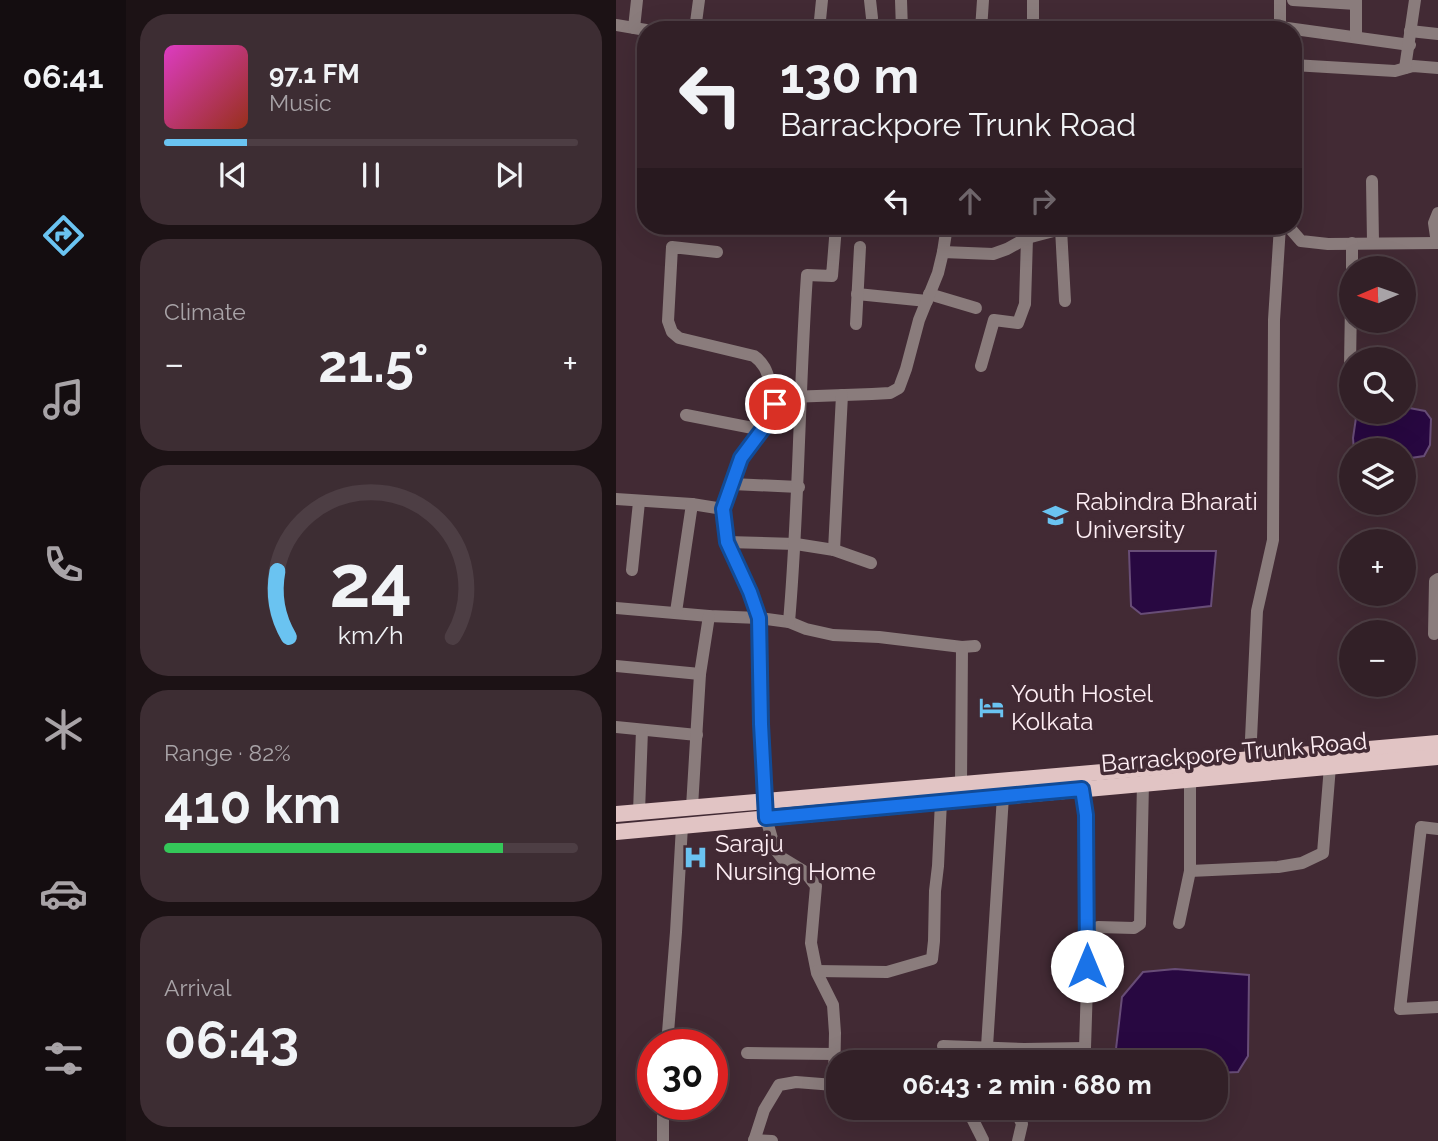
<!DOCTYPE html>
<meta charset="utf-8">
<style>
:root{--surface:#322027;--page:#3d2d33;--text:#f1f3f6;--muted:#a8a3a7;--line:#4d3e44;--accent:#6ac3f1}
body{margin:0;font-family:Raleway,sans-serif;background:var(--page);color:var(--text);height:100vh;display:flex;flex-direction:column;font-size:26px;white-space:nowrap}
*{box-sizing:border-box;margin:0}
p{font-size:23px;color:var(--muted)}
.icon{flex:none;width:38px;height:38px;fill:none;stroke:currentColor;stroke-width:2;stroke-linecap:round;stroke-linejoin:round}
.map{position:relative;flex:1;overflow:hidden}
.sheet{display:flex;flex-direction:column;gap:14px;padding:14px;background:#1c1215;width:490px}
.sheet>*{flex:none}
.guide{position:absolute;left:21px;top:21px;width:665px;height:214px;border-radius:28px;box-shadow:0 7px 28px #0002,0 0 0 2px var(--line);background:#322027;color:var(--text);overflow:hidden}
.needle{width:46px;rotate:268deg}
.controls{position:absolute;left:723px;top:256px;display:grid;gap:14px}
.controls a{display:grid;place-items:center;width:77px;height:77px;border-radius:50%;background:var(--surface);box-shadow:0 7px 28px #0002,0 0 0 2px var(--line);font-size:35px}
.speed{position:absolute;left:21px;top:1029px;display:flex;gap:14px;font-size:35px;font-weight:700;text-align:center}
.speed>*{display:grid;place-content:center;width:91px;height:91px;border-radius:50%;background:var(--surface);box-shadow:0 7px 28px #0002,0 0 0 2px var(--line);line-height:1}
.speed .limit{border:10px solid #d22;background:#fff;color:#111}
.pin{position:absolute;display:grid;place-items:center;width:60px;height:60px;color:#fff;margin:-30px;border:4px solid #fff;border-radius:50%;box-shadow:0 2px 7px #0007}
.me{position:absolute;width:77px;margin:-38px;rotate:0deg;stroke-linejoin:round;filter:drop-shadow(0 0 5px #0008)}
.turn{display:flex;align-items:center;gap:24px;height:147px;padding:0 28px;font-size:32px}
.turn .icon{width:91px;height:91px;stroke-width:2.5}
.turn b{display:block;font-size:49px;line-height:60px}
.lanes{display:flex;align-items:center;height:66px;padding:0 28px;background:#0003;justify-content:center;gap:35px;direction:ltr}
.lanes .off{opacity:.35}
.big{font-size:52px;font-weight:700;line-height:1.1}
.sheet .widget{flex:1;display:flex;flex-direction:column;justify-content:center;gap:10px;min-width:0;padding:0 24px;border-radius:28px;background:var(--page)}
.sheet .dial{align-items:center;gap:0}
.dial svg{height:182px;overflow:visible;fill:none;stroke:var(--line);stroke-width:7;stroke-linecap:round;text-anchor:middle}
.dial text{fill:var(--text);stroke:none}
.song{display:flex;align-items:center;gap:21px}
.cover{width:84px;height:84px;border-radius:10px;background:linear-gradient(135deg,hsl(310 70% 55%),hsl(10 70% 35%))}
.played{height:7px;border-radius:4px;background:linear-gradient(90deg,var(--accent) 20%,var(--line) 20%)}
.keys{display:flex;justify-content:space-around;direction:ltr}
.heat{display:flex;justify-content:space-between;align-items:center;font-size:38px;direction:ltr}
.charge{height:10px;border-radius:5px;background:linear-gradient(90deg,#34c759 82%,var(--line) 0)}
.trip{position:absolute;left:210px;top:1050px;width:402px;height:70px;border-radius:28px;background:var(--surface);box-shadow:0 7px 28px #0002,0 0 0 2px var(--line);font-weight:700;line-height:70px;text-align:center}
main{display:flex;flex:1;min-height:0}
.menu{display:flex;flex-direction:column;width:126px;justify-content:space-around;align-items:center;background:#140d10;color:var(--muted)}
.menu .icon{width:49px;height:49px}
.menu .active{color:var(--accent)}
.menu b{font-size:32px;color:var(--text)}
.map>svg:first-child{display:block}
.water{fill:#280841;stroke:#684d77;stroke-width:2}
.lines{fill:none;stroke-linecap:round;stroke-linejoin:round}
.minor{stroke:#8a7c7c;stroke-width:12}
.major{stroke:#e1c4c4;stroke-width:16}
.route-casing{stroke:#114b97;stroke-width:18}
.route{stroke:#1a73e8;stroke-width:12}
.labels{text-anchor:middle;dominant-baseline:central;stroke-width:7;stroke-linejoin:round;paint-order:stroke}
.poi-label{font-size:24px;fill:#feeef4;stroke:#422a34;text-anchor:start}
.street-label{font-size:24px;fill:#feeef4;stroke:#422a34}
</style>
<main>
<nav class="menu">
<b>06:41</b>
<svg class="icon active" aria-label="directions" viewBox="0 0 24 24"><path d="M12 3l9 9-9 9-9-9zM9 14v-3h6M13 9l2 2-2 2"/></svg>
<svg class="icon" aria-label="music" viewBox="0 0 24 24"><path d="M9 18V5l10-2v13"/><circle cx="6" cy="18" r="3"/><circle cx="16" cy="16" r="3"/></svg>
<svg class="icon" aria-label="phone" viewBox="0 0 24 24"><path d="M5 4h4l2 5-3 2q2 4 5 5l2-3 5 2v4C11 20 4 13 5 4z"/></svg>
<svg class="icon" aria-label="climate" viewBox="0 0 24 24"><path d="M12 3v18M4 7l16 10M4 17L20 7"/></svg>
<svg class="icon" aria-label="car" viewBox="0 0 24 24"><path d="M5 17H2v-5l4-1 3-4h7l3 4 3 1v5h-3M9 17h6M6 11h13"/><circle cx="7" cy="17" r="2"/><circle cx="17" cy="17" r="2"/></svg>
<svg class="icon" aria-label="filters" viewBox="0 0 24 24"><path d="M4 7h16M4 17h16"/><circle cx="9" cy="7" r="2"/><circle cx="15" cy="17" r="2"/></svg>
</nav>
<section class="sheet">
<div class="widget">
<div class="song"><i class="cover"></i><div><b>97.1 FM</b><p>Music</p></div></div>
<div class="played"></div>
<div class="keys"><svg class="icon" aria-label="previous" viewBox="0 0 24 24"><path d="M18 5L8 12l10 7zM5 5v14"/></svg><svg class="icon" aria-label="pause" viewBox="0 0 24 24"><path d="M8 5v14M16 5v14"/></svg><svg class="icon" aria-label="next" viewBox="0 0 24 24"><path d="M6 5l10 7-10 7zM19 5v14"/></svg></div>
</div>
<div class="widget"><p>Climate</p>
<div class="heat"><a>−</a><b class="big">21.5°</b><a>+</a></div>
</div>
<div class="widget dial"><svg viewBox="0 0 100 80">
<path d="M14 69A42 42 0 1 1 86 69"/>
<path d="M14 69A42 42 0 0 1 9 40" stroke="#6ac3f1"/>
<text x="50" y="56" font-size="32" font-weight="700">24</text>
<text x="50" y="72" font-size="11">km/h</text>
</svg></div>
<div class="widget"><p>Range · 82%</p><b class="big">410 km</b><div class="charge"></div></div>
<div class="widget"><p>Arrival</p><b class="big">06:43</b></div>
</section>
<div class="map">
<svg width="822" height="1141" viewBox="0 0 822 1141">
<rect width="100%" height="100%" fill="#422a34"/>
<g class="water">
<path d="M788 407 809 411 815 419 814 445 808 456 788 459V450H738L737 438 741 411H788Z"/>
<path d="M513 551H600L595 606 525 614 515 606Z"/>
<path d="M559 969 633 975 632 1056 622 1072 600 1073V1062H503L500 1049 506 997 527 972Z"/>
</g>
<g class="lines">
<g class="minor">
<path d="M254 0 256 18"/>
<path d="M285 0 286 30"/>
<path d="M417 0V30"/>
<path d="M677 0 740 4"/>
<path d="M0 25 30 30"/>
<path d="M664 27 794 45"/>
<path d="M18 28 21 0"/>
<path d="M79 30 83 0"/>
<path d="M203 30 206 0"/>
<path d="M365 30 367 0"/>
<path d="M664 30V0"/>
<path d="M794 31 822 34"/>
<path d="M740 37V0"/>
<path d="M677 65 779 71 797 66 822 68"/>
<path d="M789 68 799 0"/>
<path d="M756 181 757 242"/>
<path d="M672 226 685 241 712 244 822 243"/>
<path d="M445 229 449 301"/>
<path d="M821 243 818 223 822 213"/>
<path d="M101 252 56 247 52 321 56 332 63 338 138 356C148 363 151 371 154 383 167 424 140 428 125 459 119 471 108 498 108 510 105 550 134 580 143 618L173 622 190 629 217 635 263 637 346 647 359 646"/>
<path d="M327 252 331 226"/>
<path d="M736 268V243"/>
<path d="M241 294 311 301"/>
<path d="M313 294 360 308"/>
<path d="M240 324 244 247"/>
<path d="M365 366 378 320 402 323 409 304 411 238"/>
<path d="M734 366 735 302"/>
<path d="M159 404 173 397 256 394 274 393 283 388 290 369 303 320 322 273 327 252 377 254 391 249 411 238 445 229 496 226"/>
<path d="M70 415 147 430"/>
<path d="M116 484 183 487"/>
<path d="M0 499 76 504"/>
<path d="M111 542 180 544 218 550 255 563"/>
<path d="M218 550 226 395"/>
<path d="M16 570 23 502"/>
<path d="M0 608 93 616 143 618 145 724 150 818 159 849 166 858 189 872 200 886 195 943 201 973 217 1005 219 1033 218 1085 222 1086"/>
<path d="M60 612 76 504 107 509"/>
<path d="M173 622C183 507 183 391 191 275L216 276 220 226"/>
<path d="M818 634 819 581 822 579"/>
<path d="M0 666 84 674"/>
<path d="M0 727 81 735"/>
<path d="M634 760 641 611 657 540 658 320 664 226"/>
<path d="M465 783 470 815 471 985 469 1048"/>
<path d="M345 784 346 647"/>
<path d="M76 807 84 674 93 616"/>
<path d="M23 812 26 730"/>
<path d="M822 829 805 827 784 1009 822 1007"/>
<path d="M574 871 662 867 686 863 707 853 714 766"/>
<path d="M563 923 574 871V779"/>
<path d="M482 927 518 928 524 924 527 783"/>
<path d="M201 971 271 972 316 959 318 941 319 891 322 866 325 801"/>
<path d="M51 1045 60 932 66 826"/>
<path d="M327 1046 408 1049 469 1048 470 1062"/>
<path d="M131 1053 219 1054"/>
<path d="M370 1062 387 796"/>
<path d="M351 1108 367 1140"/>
<path d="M399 1108 406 1124 402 1141"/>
<path d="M138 1140 156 1141"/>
<path d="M47 1141V1104"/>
<path d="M138 1141 148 1110 163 1085 180 1082 218 1085"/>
</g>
<g class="major">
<path d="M0 814 822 743"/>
<path d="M0 832 822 757"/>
</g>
</g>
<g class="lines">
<defs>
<path id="route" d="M159 404 152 422 125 458 107 509 111 542 134 592 143 618 145 724 150 818 466 789 470 815 471 966"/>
</defs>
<use href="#route" class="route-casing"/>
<use href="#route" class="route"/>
</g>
<defs>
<symbol id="university-bare" viewBox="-9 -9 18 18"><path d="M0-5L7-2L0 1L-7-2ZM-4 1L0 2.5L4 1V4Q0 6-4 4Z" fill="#6ac3f1" stroke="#422a34" stroke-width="2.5" paint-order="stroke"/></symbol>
<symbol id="hotel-bare" viewBox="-9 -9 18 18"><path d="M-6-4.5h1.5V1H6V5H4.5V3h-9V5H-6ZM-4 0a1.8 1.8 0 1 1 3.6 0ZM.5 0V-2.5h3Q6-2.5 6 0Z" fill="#6ac3f1" stroke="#422a34" stroke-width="2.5" paint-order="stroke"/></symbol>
<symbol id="hospital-bare" viewBox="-9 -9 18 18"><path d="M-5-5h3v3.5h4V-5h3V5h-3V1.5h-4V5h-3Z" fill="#6ac3f1" stroke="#422a34" stroke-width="2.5" paint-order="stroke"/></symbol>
</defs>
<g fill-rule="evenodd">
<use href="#university-bare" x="422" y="498" width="35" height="35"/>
<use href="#hotel-bare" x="358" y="690" width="35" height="35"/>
<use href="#hospital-bare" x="62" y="840" width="35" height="35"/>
</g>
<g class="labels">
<g class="poi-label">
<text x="459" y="501">Rabindra Bharati<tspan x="459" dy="28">University</tspan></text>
<text x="395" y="693">Youth Hostel<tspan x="395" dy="28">Kolkata</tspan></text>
<text x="99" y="843">Saraju<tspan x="99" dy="28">Nursing Home</tspan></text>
</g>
<g class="street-label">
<text transform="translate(618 752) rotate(-5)">Barrackpore Trunk Road</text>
</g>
</g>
</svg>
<div class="controls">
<a><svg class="needle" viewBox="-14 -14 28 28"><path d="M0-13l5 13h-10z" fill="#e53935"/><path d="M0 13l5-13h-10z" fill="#a8a3a7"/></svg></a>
<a><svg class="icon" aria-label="search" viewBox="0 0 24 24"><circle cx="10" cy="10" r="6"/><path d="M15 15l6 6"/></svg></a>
<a><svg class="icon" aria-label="layers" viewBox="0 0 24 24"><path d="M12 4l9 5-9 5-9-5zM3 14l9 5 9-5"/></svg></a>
<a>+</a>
<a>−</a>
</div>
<div class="speed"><div class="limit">30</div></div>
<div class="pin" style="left:159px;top:404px;background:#d93025"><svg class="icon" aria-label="arrive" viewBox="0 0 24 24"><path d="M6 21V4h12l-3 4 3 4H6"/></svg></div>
<svg class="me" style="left:471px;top:966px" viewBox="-20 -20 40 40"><circle r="19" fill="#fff"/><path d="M0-13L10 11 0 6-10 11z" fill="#1a73e8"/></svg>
<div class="trip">06:43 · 2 min · 680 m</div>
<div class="guide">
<div class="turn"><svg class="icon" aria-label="left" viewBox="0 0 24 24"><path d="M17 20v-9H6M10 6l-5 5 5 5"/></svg><div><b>130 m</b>Barrackpore Trunk Road</div></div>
<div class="lanes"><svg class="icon" aria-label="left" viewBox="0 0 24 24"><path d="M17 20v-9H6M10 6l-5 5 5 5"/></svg><svg class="icon off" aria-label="ahead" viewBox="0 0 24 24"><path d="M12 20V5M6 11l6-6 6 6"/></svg><svg class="icon off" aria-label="right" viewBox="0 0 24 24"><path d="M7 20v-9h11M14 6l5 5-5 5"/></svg></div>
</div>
</div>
</main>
